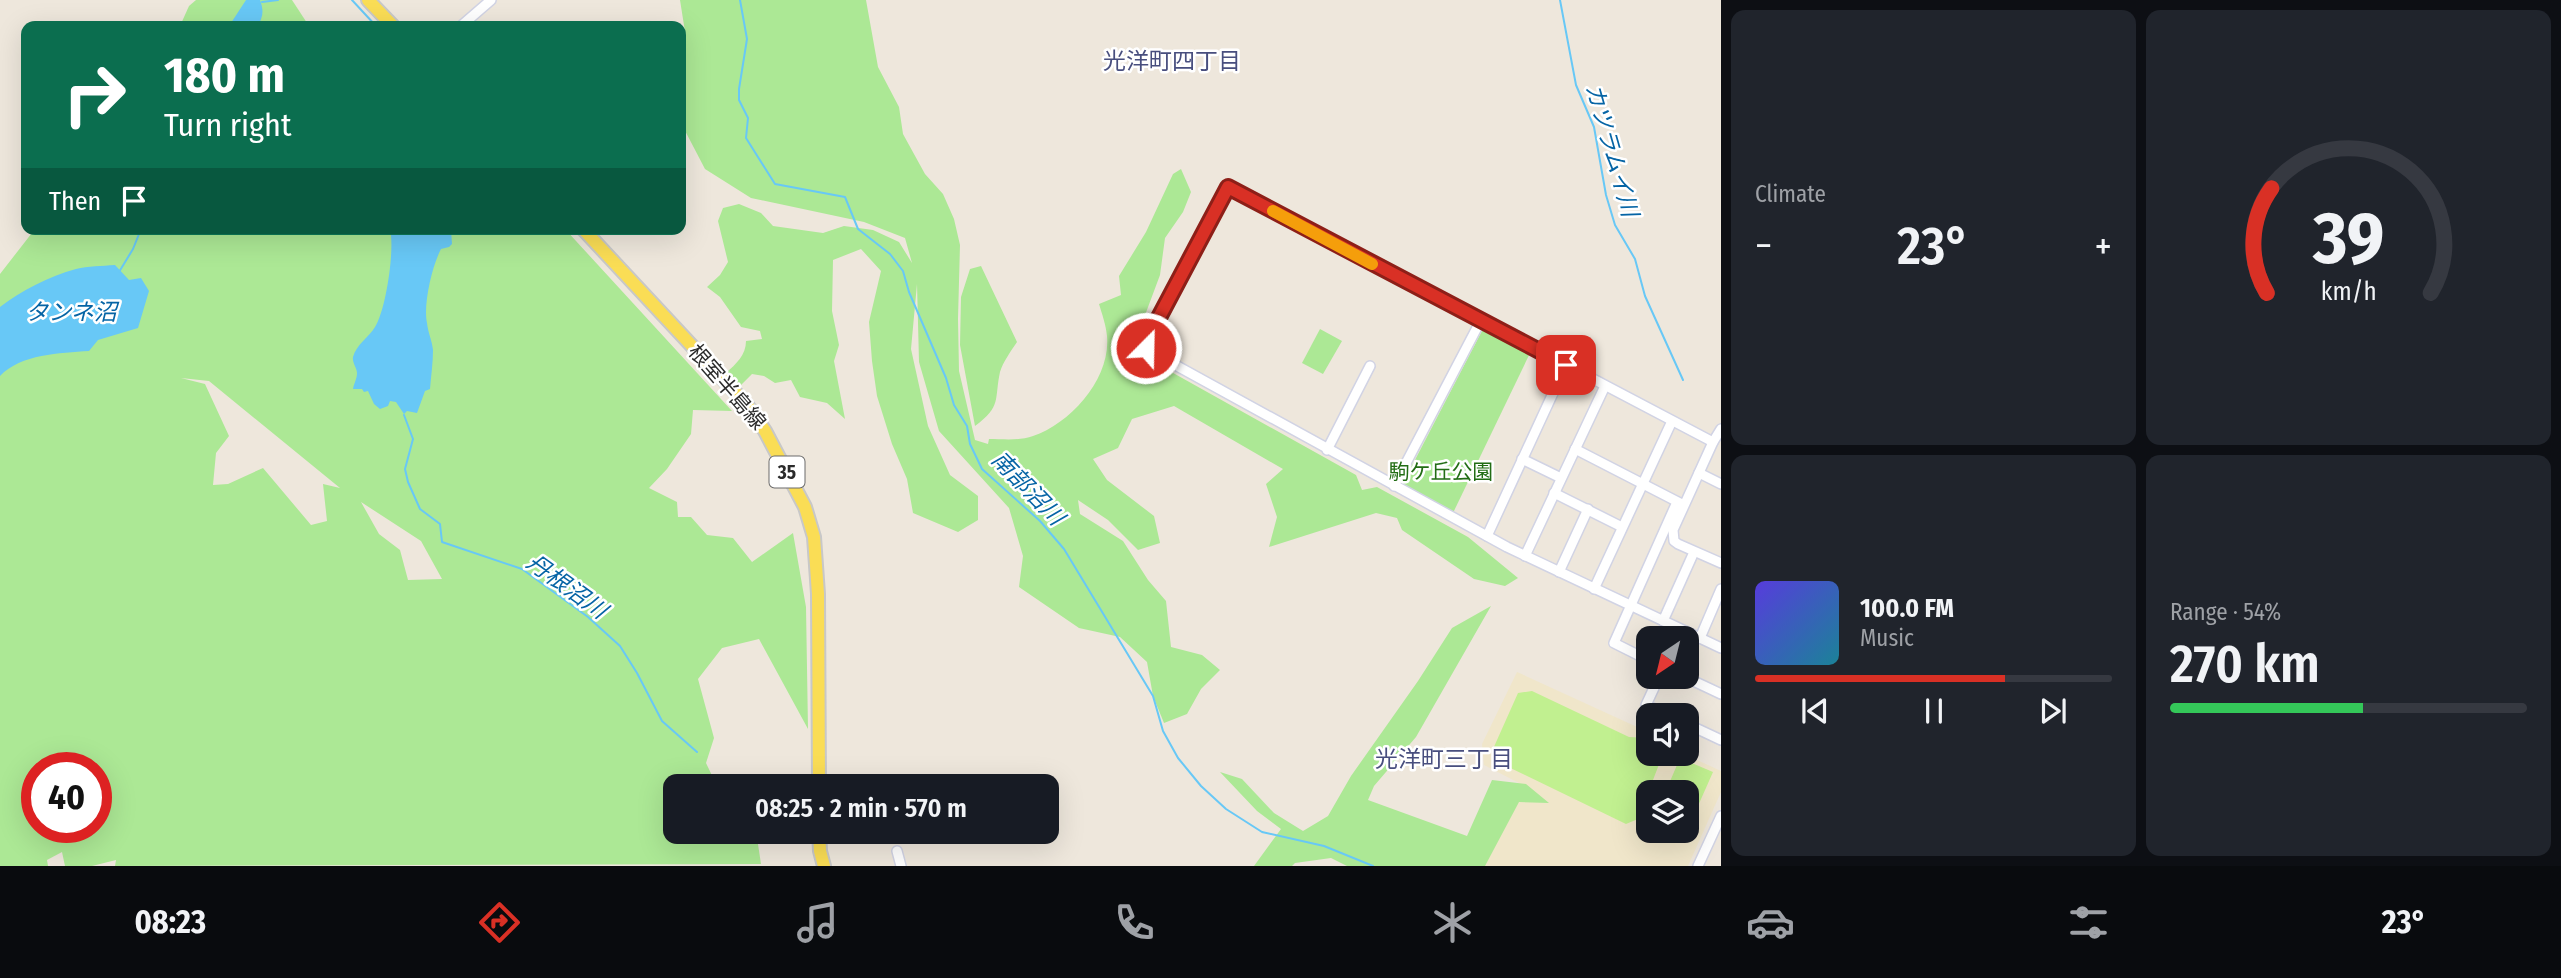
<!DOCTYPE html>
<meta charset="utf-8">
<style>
:root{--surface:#171b24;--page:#20242c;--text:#f1f3f6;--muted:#9ea1a6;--line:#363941;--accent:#d93025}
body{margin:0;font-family:"Fira Sans Condensed","Noto Sans JP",sans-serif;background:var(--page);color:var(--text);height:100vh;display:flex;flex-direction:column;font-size:26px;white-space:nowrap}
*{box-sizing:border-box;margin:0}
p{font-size:23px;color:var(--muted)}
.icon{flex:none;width:38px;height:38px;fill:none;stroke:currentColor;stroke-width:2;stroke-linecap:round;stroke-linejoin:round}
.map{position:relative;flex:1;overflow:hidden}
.side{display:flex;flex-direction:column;gap:10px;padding:10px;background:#0d0f14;width:840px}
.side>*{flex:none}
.hud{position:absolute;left:21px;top:21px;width:665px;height:214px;border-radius:14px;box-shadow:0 7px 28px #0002;background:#0b6e4f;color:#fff;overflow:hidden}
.needle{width:46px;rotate:215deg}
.tools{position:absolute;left:1636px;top:626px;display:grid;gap:14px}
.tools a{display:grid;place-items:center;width:63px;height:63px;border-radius:14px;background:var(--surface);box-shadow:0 7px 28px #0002;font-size:35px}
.speed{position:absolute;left:21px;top:752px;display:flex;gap:14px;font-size:35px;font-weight:700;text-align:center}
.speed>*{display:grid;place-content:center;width:91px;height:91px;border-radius:50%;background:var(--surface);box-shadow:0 7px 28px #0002;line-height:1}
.speed .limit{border:10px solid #d22;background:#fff;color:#111}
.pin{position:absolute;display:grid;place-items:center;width:60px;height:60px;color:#fff;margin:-30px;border-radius:14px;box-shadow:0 4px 10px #0006}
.me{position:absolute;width:77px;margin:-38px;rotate:23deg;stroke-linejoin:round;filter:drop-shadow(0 0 5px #0008)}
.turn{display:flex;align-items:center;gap:24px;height:147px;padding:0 28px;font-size:32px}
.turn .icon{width:91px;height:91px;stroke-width:2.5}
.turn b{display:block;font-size:49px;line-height:60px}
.then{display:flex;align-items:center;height:66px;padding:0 28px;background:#0003;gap:14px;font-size:26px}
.big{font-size:52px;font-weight:600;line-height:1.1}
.side .widget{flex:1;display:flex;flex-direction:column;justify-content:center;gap:10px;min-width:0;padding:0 24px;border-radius:14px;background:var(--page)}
.side .dial{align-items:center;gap:0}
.dial svg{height:182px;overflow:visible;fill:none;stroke:var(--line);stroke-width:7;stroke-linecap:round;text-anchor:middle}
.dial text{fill:var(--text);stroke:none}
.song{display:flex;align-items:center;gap:21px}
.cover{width:84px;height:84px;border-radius:10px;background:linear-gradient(135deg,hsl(250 70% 55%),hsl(190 70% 35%))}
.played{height:7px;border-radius:4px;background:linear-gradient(90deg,var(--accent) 70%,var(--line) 70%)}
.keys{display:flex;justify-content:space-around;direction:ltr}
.heat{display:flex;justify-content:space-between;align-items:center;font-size:38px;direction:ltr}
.charge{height:10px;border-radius:5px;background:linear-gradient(90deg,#34c759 54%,var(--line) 0)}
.side .tiles{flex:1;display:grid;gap:10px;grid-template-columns:repeat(2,1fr)}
.trip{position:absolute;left:663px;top:774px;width:396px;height:70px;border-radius:14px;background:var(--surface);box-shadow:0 7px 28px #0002;font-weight:600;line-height:70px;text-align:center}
.tabs{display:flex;height:112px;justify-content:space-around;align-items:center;background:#090b0e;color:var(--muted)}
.tabs .icon{width:49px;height:49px}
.tabs .current{color:var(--accent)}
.tabs b{font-size:32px;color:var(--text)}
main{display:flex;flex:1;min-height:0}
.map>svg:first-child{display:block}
.education{fill:#f0e6ca;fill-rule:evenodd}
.green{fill:#ace895;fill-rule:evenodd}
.pitch{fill:#c1f090}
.water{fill:#68c8f6}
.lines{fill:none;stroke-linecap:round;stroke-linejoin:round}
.stream{stroke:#68c8f6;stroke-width:2}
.minor-casing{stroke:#d1d3e4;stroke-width:12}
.major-casing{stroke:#c8c8c8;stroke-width:16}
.minor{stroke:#fff;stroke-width:9}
.major{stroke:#fadd55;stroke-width:12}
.route-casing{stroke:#8d1f18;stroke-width:18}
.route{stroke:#d93025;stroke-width:12}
.slow{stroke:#f59e0b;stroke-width:12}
.labels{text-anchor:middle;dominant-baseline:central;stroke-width:5;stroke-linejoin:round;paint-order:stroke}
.shield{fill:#fff;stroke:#6b6b6b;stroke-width:2}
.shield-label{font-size:19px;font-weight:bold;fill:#2b2b2b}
.street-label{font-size:21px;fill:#2b2b2b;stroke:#fff}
.park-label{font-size:21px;fill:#226d15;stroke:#fff}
.neighbourhood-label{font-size:23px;fill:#484e7e;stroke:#fff}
.water-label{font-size:23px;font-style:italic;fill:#0564a5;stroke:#fff}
</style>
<main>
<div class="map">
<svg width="1721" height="866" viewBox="0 0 1721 866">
<rect width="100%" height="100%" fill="#eee7dc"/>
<path class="education" d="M1517 672 1648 732V754H1684L1721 771V792L1688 866H1481L1519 783 1484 765 1482 744ZM1648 793H1687V831H1648Z"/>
<g class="green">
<path d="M196 0H292L309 26H180L189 6Z"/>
<path d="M680 0H866L878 67 899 107 903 134 925 174 943 194 954 219 960 245 958 319 959 371 975 440 988 444 989 439C1003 439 1020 441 1033 436 1071 423 1111 378 1107 336 1106 325 1102 314 1099 304L1121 295 1119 276 1146 232 1173 174 1181 169 1191 192 1183 212 1165 238 1160 275 1132 350 1356 475 1362 490 1377 487 1468 537 1518 578 1505 586 1474 579 1402 530 1397 518 1376 513 1269 547 1277 517 1266 484 1283 469 1174 406 1132 419 1118 448 1093 459 1107 480 1154 516 1160 543 1138 550 1108 520 1078 500 1080 514 1123 541 1148 580 1166 601 1171 647 1202 655 1220 670 1201 689 1187 714 1164 723 1153 696 1147 662 1120 637 1079 628 1019 587 1023 556 1009 508 939 431 919 362 917 284 911 349 928 426 950 475 978 496V520L958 532 913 513 907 479 892 444 877 396 872 361 869 322 881 271 861 249 833 260 832 311 839 345 834 361 845 419 827 403 800 397 791 380 775 383 764 376 752 374 740 386 726 373C736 364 746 355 746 341L762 339 760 331 741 327 720 297 707 287 720 275 728 262 718 221 723 208 739 204 761 213 773 226 823 233 844 226 873 230 899 242 912 263 905 238 864 222 751 198 705 169 681 123 686 38Z"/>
<path d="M35 229H565L732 411 693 410 691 434 667 469 649 488 677 502 678 517H691L707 535 733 538 752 562 793 533 806 607 808 729 759 639 722 648 698 679 714 738 706 763 717 786H676V831H756L761 864 115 866 116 860 92 866H65L62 852 47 860 48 866H0V274ZM181 378 209 381 340 488 323 484 327 521 311 525 263 468 228 484 213 485 216 453 229 436 205 384ZM361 502 421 541 442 579 408 580 400 550 379 534ZM37 768H96V828H37Z"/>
<path d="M981 266 1017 342C1011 351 1003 362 1000 372 994 400 1002 406 975 426L960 345 961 297 970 269Z"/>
<path d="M1484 327 1531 351 1453 513 1402 485Z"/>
<path d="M1320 329 1342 341 1323 374 1302 363Z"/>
<path d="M1491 606 1416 737 1374 786 1368 800 1467 836 1492 780 1526 784 1549 803 1519 802 1485 866H1347L1331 858 1295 863 1292 866H1254L1281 829 1257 811 1220 772 1242 779 1274 813 1303 831 1328 816 1351 776 1418 681 1452 628Z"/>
</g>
<g class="pitch">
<path d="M1532 691 1629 737 1648 738V754H1663L1638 819 1626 824 1500 763 1493 749 1518 693Z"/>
<path d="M1680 758 1713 772 1682 842 1658 831H1687V793H1665Z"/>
</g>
<g class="water">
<path d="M246 0H260C264 11 263 16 258 26H229Z"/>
<path d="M390 229H451L452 244 449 247 441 249C432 266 423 305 427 323 428 333 432 340 433 350 433 363 431 376 430 389L425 391 417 413 407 411 404 414 396 402 390 401 388 406 380 409 374 404 368 391 364 392 362 389H353C354 383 357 379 357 373 357 368 352 363 353 357 356 345 369 337 375 327 386 310 395 249 390 229Z"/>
<path d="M115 265 129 280 141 278 149 291 138 328 98 340 89 351C60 353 21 354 0 376V307C21 291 49 276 76 269 88 266 102 266 115 265Z"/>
</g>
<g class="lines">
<g class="stream">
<path d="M352 0 376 26"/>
<path d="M740 0 747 39 739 89V100L748 118 746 138 775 184 845 197 858 229 890 254 903 271 909 292 946 378 954 405 967 426 970 444 982 469 1040 521 1064 549 1153 696 1163 731 1178 758 1201 786 1226 809 1262 832 1324 846 1373 866"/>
<path d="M1560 0 1576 85 1594 127 1606 195 1615 225 1635 259 1645 296 1683 380"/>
<path d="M262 2 278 0"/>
<path d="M119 272 133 249 141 229"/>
<path d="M404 415 413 439 405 469 408 482 420 509 440 524 442 542 522 569 588 617 620 646 637 673 662 721 697 752"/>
</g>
<defs>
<g id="minor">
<path d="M461 26 491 0"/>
<path d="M1721 429 1713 442 1673 530 1674 541 1678 544 1721 563"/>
<path d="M1713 442 1228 187 1145 345 1148 350 1507 547 1721 648"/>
<path d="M1575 449 1680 503"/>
<path d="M1327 450 1370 366"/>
<path d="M1522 459 1561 478"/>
<path d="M1699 473 1721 484"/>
<path d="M1394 486 1481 320"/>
<path d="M1554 493 1622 527"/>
<path d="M1487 536 1566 365"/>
<path d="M1525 556 1605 386"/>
<path d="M1559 572 1588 509"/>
<path d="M1594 589 1672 421"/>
<path d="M1663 621 1694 552"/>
<path d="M1700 638 1721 589"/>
<path d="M1648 660 1614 643 1677 502"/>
<path d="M1659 677 1646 705 1670 716"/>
<path d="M1685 677 1721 694"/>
<path d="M1687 724 1721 740"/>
<path d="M897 851 901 866"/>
<path d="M1698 866 1721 816"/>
</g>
<g id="major">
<path d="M368 0 393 26"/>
<path d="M583 229 747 405 765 431 805 507 814 537 818 594 819 786"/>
<path d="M819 831 820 851 824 866"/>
</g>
</defs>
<use href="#minor" class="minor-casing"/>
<use href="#major" class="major-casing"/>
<use href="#minor" class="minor"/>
<use href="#major" class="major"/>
</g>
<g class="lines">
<defs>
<path id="route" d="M1146 348V342L1228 187 1566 365"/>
</defs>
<use href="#route" class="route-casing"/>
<use href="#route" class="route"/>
<path class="slow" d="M1273 211 1372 264"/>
</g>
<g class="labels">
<rect class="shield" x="769.5" y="456.5" width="35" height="31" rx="5"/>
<g class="shield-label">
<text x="787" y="472">35</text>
</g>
<g class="street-label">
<text transform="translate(727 387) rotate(49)">根室半島線</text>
</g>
<g class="park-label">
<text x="1441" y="472">駒ケ丘公園</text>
</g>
<g class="neighbourhood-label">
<text x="1172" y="61">光洋町四丁目</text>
<text x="1444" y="759">光洋町三丁目</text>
</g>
<g class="water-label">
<text transform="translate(1612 150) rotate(74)">カツラムイ川</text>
<text x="71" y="312">タンネ沼</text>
<text transform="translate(1028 488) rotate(46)">南部沼川</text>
<text transform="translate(567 586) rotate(36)">丹根沼川</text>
</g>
</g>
</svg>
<div class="tools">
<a><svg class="needle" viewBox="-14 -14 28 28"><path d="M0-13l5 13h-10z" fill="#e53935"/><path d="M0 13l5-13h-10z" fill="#9ea1a6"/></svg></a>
<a><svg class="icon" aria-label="sound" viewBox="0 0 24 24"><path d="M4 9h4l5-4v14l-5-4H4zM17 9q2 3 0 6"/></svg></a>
<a><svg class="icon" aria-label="layers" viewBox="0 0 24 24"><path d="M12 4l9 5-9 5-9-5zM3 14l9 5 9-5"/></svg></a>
</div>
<div class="speed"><div class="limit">40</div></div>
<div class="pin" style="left:1566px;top:365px;background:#d93025"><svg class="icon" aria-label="arrive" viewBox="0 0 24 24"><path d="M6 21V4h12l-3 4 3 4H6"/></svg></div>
<svg class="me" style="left:1146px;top:348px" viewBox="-20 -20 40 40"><circle r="17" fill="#d93025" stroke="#fff" stroke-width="3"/><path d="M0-11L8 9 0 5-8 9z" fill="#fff"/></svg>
<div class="trip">08:25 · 2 min · 570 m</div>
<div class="hud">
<div class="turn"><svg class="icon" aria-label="right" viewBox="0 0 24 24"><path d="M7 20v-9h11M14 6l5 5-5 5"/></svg><div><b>180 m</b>Turn right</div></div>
<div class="then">Then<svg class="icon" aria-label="arrive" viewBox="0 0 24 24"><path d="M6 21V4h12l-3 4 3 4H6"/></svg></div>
</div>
</div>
<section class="side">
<div class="tiles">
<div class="widget"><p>Climate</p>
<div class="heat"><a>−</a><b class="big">23°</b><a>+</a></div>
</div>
<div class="widget dial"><svg viewBox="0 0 100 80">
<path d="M14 69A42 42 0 1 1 86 69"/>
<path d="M14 69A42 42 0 0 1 16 23" stroke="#d93025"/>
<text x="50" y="56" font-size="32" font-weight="700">39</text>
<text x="50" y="72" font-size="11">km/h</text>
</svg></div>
<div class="widget">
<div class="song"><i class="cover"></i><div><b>100.0 FM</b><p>Music</p></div></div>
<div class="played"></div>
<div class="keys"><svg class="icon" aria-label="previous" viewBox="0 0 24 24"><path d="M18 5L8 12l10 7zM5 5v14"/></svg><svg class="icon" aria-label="pause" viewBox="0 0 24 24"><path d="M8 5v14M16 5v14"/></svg><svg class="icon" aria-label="next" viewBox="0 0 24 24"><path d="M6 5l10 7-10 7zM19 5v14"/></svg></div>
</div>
<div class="widget"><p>Range · 54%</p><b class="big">270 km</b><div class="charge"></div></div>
</div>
</section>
</main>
<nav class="tabs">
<b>08:23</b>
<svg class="icon current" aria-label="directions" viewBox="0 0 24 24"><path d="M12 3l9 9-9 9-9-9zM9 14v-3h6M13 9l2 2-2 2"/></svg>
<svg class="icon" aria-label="music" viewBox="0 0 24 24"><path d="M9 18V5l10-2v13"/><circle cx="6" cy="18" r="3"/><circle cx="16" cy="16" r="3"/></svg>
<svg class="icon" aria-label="phone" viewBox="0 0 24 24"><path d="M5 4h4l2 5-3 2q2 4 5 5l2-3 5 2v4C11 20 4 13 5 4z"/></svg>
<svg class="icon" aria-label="climate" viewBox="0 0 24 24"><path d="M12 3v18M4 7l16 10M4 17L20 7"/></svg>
<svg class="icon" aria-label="car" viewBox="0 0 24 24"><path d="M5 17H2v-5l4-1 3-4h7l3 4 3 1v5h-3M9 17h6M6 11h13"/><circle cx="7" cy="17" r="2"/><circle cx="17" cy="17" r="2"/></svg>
<svg class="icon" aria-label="filters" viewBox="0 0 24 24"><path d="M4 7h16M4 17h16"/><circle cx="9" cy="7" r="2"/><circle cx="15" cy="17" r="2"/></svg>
<b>23°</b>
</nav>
